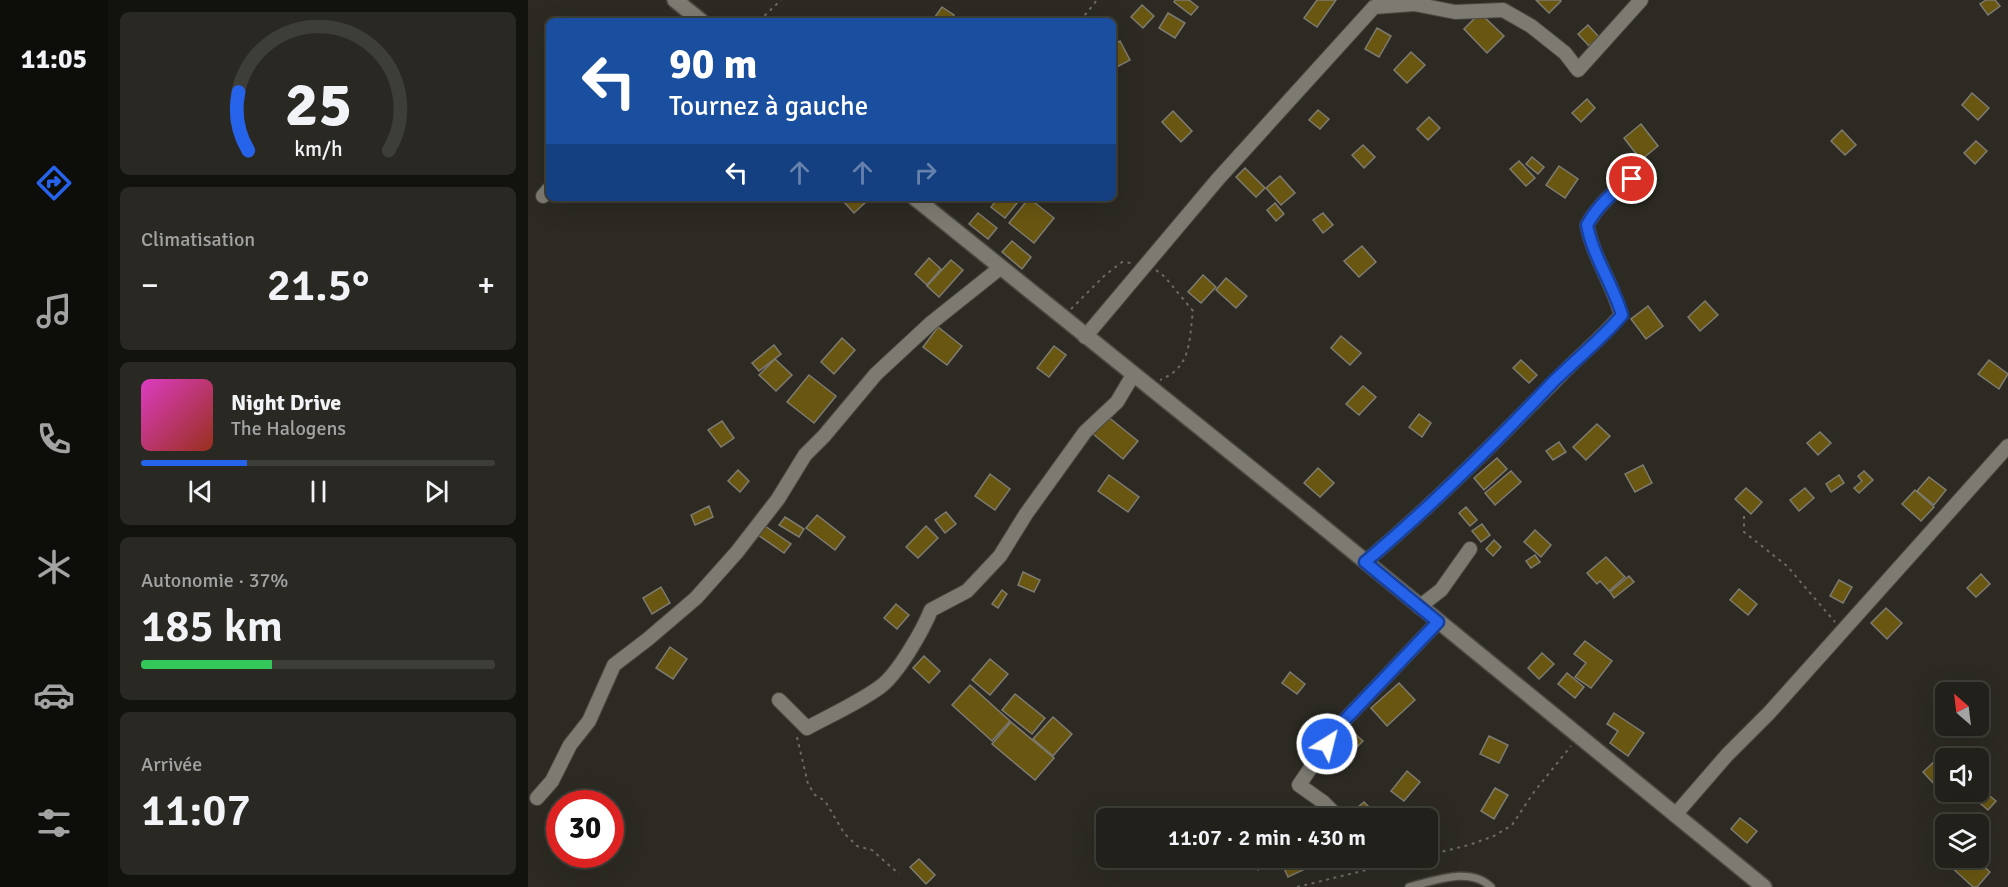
<!DOCTYPE html>
<html lang="fr">
<meta charset="utf-8">
<style>
:root{--surface:#21201a;--page:#292823;--text:#f1f3f6;--muted:#a2a3a2;--line:#3e3e39;--accent:#2563eb}
body{margin:0;font-family:Signika,sans-serif;background:var(--page);color:var(--text);height:100vh;display:flex;flex-direction:column;font-size:22px;white-space:nowrap}
*{box-sizing:border-box;margin:0}
p{font-size:20px;color:var(--muted)}
.icon{flex:none;width:33px;height:33px;fill:none;stroke:currentColor;stroke-width:2;stroke-linecap:round;stroke-linejoin:round}
.map{position:relative;flex:1;overflow:hidden}
.side{display:flex;flex-direction:column;gap:12px;padding:12px;background:#12120e;width:420px}
.side>*{flex:none}
.top-card{position:absolute;left:18px;top:18px;width:570px;height:183px;border-radius:9px;box-shadow:0 6px 24px #0002,0 0 0 2px var(--line);background:#1a4fa0;color:#fff;overflow:hidden}
.needle{width:39px;rotate:332deg}
.buttons{position:absolute;left:1407px;top:682px;display:grid;gap:12px}
.buttons a{display:grid;place-items:center;width:54px;height:54px;border-radius:9px;background:var(--surface);box-shadow:0 6px 24px #0002,0 0 0 2px var(--line);font-size:30px}
.speed{position:absolute;left:18px;top:790px;display:flex;gap:12px;font-size:30px;font-weight:700;text-align:center}
.speed>*{display:grid;place-content:center;width:78px;height:78px;border-radius:50%;background:var(--surface);box-shadow:0 6px 24px #0002,0 0 0 2px var(--line);line-height:1}
.speed .limit{border:9px solid #d22;background:#fff;color:#111}
.pin{position:absolute;display:grid;place-items:center;width:51px;height:51px;color:#fff;margin:-26px;border:3px solid #fff;border-radius:50%;box-shadow:0 2px 6px #0007}
.me{position:absolute;width:66px;margin:-33px;rotate:36deg;stroke-linejoin:round;filter:drop-shadow(0 0 4px #0008)}
.turn{display:flex;align-items:center;gap:21px;height:126px;padding:0 24px;font-size:27px}
.turn .icon{width:78px;height:78px;stroke-width:2.5}
.turn b{display:block;font-size:42px;line-height:51px}
.lanes{display:flex;align-items:center;height:57px;padding:0 24px;background:#0003;justify-content:center;gap:30px;direction:ltr}
.lanes .off{opacity:.35}
.big{font-size:45px;font-weight:600;line-height:1.1}
.side .tile{flex:1;display:flex;flex-direction:column;justify-content:center;gap:9px;min-width:0;padding:0 21px;border-radius:9px;background:var(--page)}
.side .dial{align-items:center;gap:0}
.dial svg{height:156px;overflow:visible;fill:none;stroke:var(--line);stroke-width:7;stroke-linecap:round;text-anchor:middle}
.dial text{fill:var(--text);stroke:none}
.song{display:flex;align-items:center;gap:18px}
.cover{width:72px;height:72px;border-radius:9px;background:linear-gradient(135deg,hsl(310 70% 55%),hsl(10 70% 35%))}
.played{height:6px;border-radius:3px;background:linear-gradient(90deg,var(--accent) 30%,var(--line) 30%)}
.keys{display:flex;justify-content:space-around;direction:ltr}
.heat{display:flex;justify-content:space-between;align-items:center;font-size:33px;direction:ltr}
.charge{height:9px;border-radius:4px;background:linear-gradient(90deg,#34c759 37%,var(--line) 0)}
.trip{position:absolute;left:568px;top:808px;width:342px;height:60px;border-radius:9px;background:var(--surface);box-shadow:0 6px 24px #0002,0 0 0 2px var(--line);font-weight:600;line-height:60px;text-align:center}
main{display:flex;flex:1;min-height:0}
.tab-bar{display:flex;flex-direction:column;width:108px;justify-content:space-around;align-items:center;background:#0d0d0a;color:var(--muted)}
.tab-bar .icon{width:42px;height:42px}
.tab-bar .active{color:var(--accent)}
.tab-bar b{font-size:27px;color:var(--text)}
.map>svg:first-child{display:block}
.building{fill:#685611;stroke:#7e7b72;stroke-width:1.5}
.lines{fill:none;stroke-linecap:round;stroke-linejoin:round}
.service-casing{stroke:#4a4841;stroke-width:10}
.minor-casing{stroke:#4a4841;stroke-width:16}
.tertiary-casing{stroke:#4a4841;stroke-width:18}
.path{stroke:#6c6a63;stroke-width:2;stroke-dasharray:3 4.5;stroke-linecap:butt}
.service{stroke:#7d7b71;stroke-width:7}
.minor{stroke:#7d7b71;stroke-width:14}
.tertiary{stroke:#7d7b71;stroke-width:15}
.route-casing{stroke:#184099;stroke-width:15}
.route{stroke:#2563eb;stroke-width:10}
</style>
<main>
<nav class="tab-bar">
<b>11:05</b>
<svg class="icon active" aria-label="directions" viewBox="0 0 24 24"><path d="M12 3l9 9-9 9-9-9zM9 14v-3h6M13 9l2 2-2 2"/></svg>
<svg class="icon" aria-label="music" viewBox="0 0 24 24"><path d="M9 18V5l10-2v13"/><circle cx="6" cy="18" r="3"/><circle cx="16" cy="16" r="3"/></svg>
<svg class="icon" aria-label="phone" viewBox="0 0 24 24"><path d="M5 4h4l2 5-3 2q2 4 5 5l2-3 5 2v4C11 20 4 13 5 4z"/></svg>
<svg class="icon" aria-label="climate" viewBox="0 0 24 24"><path d="M12 3v18M4 7l16 10M4 17L20 7"/></svg>
<svg class="icon" aria-label="car" viewBox="0 0 24 24"><path d="M5 17H2v-5l4-1 3-4h7l3 4 3 1v5h-3M9 17h6M6 11h13"/><circle cx="7" cy="17" r="2"/><circle cx="17" cy="17" r="2"/></svg>
<svg class="icon" aria-label="filters" viewBox="0 0 24 24"><path d="M4 7h16M4 17h16"/><circle cx="9" cy="7" r="2"/><circle cx="15" cy="17" r="2"/></svg>
</nav>
<section class="side">
<div class="tile dial"><svg viewBox="0 0 100 80">
<path d="M14 69A42 42 0 1 1 86 69"/>
<path d="M14 69A42 42 0 0 1 9 39" stroke="#2563eb"/>
<text x="50" y="56" font-size="32" font-weight="700">25</text>
<text x="50" y="72" font-size="11">km/h</text>
</svg></div>
<div class="tile"><p>Climatisation</p>
<div class="heat"><a>−</a><b class="big">21.5°</b><a>+</a></div>
</div>
<div class="tile">
<div class="song"><i class="cover"></i><div><b>Night Drive</b><p>The Halogens</p></div></div>
<div class="played"></div>
<div class="keys"><svg class="icon" aria-label="previous" viewBox="0 0 24 24"><path d="M18 5L8 12l10 7zM5 5v14"/></svg><svg class="icon" aria-label="pause" viewBox="0 0 24 24"><path d="M8 5v14M16 5v14"/></svg><svg class="icon" aria-label="next" viewBox="0 0 24 24"><path d="M6 5l10 7-10 7zM19 5v14"/></svg></div>
</div>
<div class="tile"><p>Autonomie · 37%</p><b class="big">185 km</b><div class="charge"></div></div>
<div class="tile"><p>Arrivée</p><b class="big">11:07</b></div>
</section>
<div class="map">
<svg width="1480" height="887" viewBox="0 0 1480 887">
<rect width="100%" height="100%" fill="#2c2a22"/>
<g class="building">
<path d="M647 0H661L670 7 663 15 646 2Z"/>
<path d="M789 0H808L789 27 776 18Z"/>
<path d="M1008 0H1032L1033 1 1021 13Z"/>
<path d="M1458 0H1467L1472 6 1460 15 1452 4Z"/>
<path d="M614 5 626 16 615 28 603 17Z"/>
<path d="M414 7 426 15 422 21H404Z"/>
<path d="M640 13 657 23 647 38 631 28Z"/>
<path d="M952 13 976 36 959 53 936 29Z"/>
<path d="M1060 25 1071 37 1061 46 1050 34Z"/>
<path d="M849 28 863 36 851 57 837 49Z"/>
<path d="M592 41 602 60 585 69V45Z"/>
<path d="M883 52 897 65 879 83 866 70Z"/>
<path d="M1444 93 1461 108 1450 120 1434 105Z"/>
<path d="M1059 99 1067 108 1053 122 1044 113Z"/>
<path d="M790 110 801 119 792 129 781 120Z"/>
<path d="M645 111 664 131 653 142 634 122Z"/>
<path d="M901 117 912 128 900 140 889 129Z"/>
<path d="M1113 124 1130 146 1113 160 1096 138Z"/>
<path d="M1314 130 1328 145 1317 155 1303 141Z"/>
<path d="M1448 141 1459 151 1447 164 1436 153Z"/>
<path d="M835 145 847 157 836 168 824 155Z"/>
<path d="M1004 157 1016 167 1010 174 998 164Z"/>
<path d="M991 161 1007 178 998 186 982 169Z"/>
<path d="M1031 166 1050 179 1037 198 1018 185Z"/>
<path d="M717 168 737 188 728 197 708 177Z"/>
<path d="M752 176 767 193 753 205 738 188Z"/>
<path d="M320 198H335L338 202 326 213 316 202Z"/>
<path d="M470 198H493L477 218 463 207Z"/>
<path d="M501 198 526 218 506 243 481 223Z"/>
<path d="M747 203 756 214 748 221 739 210Z"/>
<path d="M450 213 469 228 460 239 441 224Z"/>
<path d="M795 213 805 225 795 233 785 220Z"/>
<path d="M484 241 503 257 494 269 474 252Z"/>
<path d="M834 246 848 262 831 277 816 261Z"/>
<path d="M401 258 413 269 399 285 387 274Z"/>
<path d="M423 260 435 270 411 297 399 286Z"/>
<path d="M675 275 688 287 673 303 660 292Z"/>
<path d="M698 278 719 296 708 308 688 290Z"/>
<path d="M1177 301 1190 315 1172 331 1160 317Z"/>
<path d="M1120 306 1135 326 1118 339 1103 319Z"/>
<path d="M410 327 434 346 419 365 395 347Z"/>
<path d="M813 336 833 353 822 365 803 348Z"/>
<path d="M314 338 327 350 306 374 293 362Z"/>
<path d="M246 345 253 354 231 371 224 363Z"/>
<path d="M526 346 538 355 521 377 509 368Z"/>
<path d="M247 359 264 375 248 391 231 375Z"/>
<path d="M993 360 1009 375 1001 383 985 368Z"/>
<path d="M1461 360 1480 374 1471 389 1450 374Z"/>
<path d="M281 375 308 396 286 423 259 402Z"/>
<path d="M835 386 848 397 831 415 818 404Z"/>
<path d="M891 414 903 423 894 437 881 427Z"/>
<path d="M579 416 610 441 595 459 565 434Z"/>
<path d="M194 421 206 438 193 447 180 430Z"/>
<path d="M1069 424 1082 436 1058 460 1045 447Z"/>
<path d="M1292 432 1303 443 1290 455 1279 443Z"/>
<path d="M1031 442 1038 452 1025 460 1018 451Z"/>
<path d="M969 458 979 469 956 490 946 478Z"/>
<path d="M1115 465 1124 483 1107 492 1097 474Z"/>
<path d="M790 468 806 483 792 497 776 483Z"/>
<path d="M210 470 221 481 212 492 200 481Z"/>
<path d="M983 471 993 482 967 505 957 493Z"/>
<path d="M1336 471 1345 480 1331 493 1326 488 1334 481 1330 476Z"/>
<path d="M462 474 482 489 467 510 447 496Z"/>
<path d="M581 475 611 497 600 512 570 491Z"/>
<path d="M1311 475 1316 483 1303 492 1298 484Z"/>
<path d="M1401 477 1418 490 1406 505 1389 491Z"/>
<path d="M1218 488 1234 502 1223 514 1207 499Z"/>
<path d="M1277 488 1286 498 1271 511 1262 500Z"/>
<path d="M1387 490 1406 507 1393 521 1374 504Z"/>
<path d="M181 506 185 517 167 525 163 515Z"/>
<path d="M938 507 949 520 942 526 931 513Z"/>
<path d="M418 512 428 524 417 533 407 520Z"/>
<path d="M289 515 317 537 307 550 278 528Z"/>
<path d="M257 517 276 529 271 537 251 525Z"/>
<path d="M954 524 962 535 953 542 944 531Z"/>
<path d="M237 526 263 544 256 553 230 535Z"/>
<path d="M398 526 410 538 390 558 378 547Z"/>
<path d="M1007 530 1023 545 1013 557 996 542Z"/>
<path d="M966 540 973 547 965 556 958 549Z"/>
<path d="M1007 555 1012 562 1003 568 998 561Z"/>
<path d="M1078 557 1097 577 1081 591 1072 581 1069 584 1059 573Z"/>
<path d="M495 572 512 580 506 592 490 585Z"/>
<path d="M1453 574 1462 584 1448 597 1439 588Z"/>
<path d="M1101 576 1106 582 1086 598 1082 592Z"/>
<path d="M1311 580 1324 587 1315 603 1302 596Z"/>
<path d="M133 587 142 603 124 614 115 598Z"/>
<path d="M1211 589 1229 604 1220 615 1202 600Z"/>
<path d="M474 590 479 594 470 608 464 604Z"/>
<path d="M368 604 381 615 369 629 356 618Z"/>
<path d="M1358 608 1374 623 1359 639 1343 623Z"/>
<path d="M1057 641 1084 661 1063 688 1047 677 1058 663 1046 654Z"/>
<path d="M142 647 159 659 145 679 128 668Z"/>
<path d="M1014 653 1026 664 1011 679 1000 668Z"/>
<path d="M396 656 412 671 401 683 385 668Z"/>
<path d="M462 659 480 674 462 695 444 680Z"/>
<path d="M762 672 777 684 769 694 754 683Z"/>
<path d="M1039 673 1056 687 1047 698 1030 684Z"/>
<path d="M871 683 887 700 859 726 843 708Z"/>
<path d="M442 685 482 721 464 741 424 705Z"/>
<path d="M487 694 517 718 504 734 474 710Z"/>
<path d="M1086 713 1116 733 1100 756 1082 743 1090 731 1079 724Z"/>
<path d="M525 717 544 734 525 756 505 739Z"/>
<path d="M483 722 526 758 507 780 464 744Z"/>
<path d="M826 733 835 741 822 754 813 745Z"/>
<path d="M961 736 980 745 971 763 952 754Z"/>
<path d="M1408 760 1418 770V776L1407 785 1395 772Z"/>
<path d="M879 771 892 782 876 801 863 791Z"/>
<path d="M1450 786 1468 801 1460 810 1441 794 1443 792H1450Z"/>
<path d="M967 788 980 795 966 819 953 811Z"/>
<path d="M836 802 846 812 838 819H829L823 813Z"/>
<path d="M763 807 769 819H749L747 815Z"/>
<path d="M1212 818 1229 831 1219 843 1203 829Z"/>
<path d="M717 858H730L735 862 730 870 716 859Z"/>
<path d="M767 858H772L777 869 760 877 754 864Z"/>
<path d="M1427 858H1447L1462 872 1449 887H1445L1421 865Z"/>
<path d="M391 859 407 875 398 884 382 867Z"/>
</g>
<g class="lines">
<defs>
<path id="service" d="M881 887C906 881 942 866 963 887"/>
<g id="minor">
<path d="M15 196 21 189"/>
<path d="M557 337 690 179 846 7 886 4 927 12 975 10 1003 26 1037 53 1050 70 1113 0"/>
<path d="M837 562C906 504 969 440 1032 376 1052 355 1075 337 1093 315 1085 284 1065 257 1059 225 1070 205 1085 192 1104 179"/>
<path d="M891 607 913 590 942 549"/>
<path d="M251 700 279 728C303 715 330 703 352 687 370 674 395 630 403 610L439 591 472 556 498 514 557 432 589 402 605 375"/>
<path d="M9 798 24 781 42 745 61 721 86 665 120 639 168 598 209 552 250 499 277 455 296 436 348 374 403 323 472 268"/>
<path d="M1147 815 1199 755 1241 713 1480 446"/>
<path d="M812 819 795 802 771 785 812 725 910 622"/>
</g>
<g id="tertiary">
<path d="M147 0 173 21"/>
<path d="M387 198 767 504 1236 887"/>
</g>
</defs>
<use href="#service" class="service-casing"/>
<use href="#minor" class="minor-casing"/>
<use href="#tertiary" class="tertiary-casing"/>
<g class="path">
<path d="M231 21 253 0"/>
<path d="M552 21 569 0"/>
<path d="M628 270 637 277 665 311C661 340 664 367 632 380"/>
<path d="M543 309 576 276 594 262 603 263"/>
<path d="M1216 516V532L1259 566 1307 622"/>
<path d="M269 737 280 784 287 795 297 801 316 833 329 846 344 850 371 874"/>
<path d="M900 855 941 845 966 836 984 825 1006 792 1043 746"/>
<path d="M769 887 887 858"/>
</g>
<use href="#service" class="service"/>
<use href="#minor" class="minor"/>
<use href="#tertiary" class="tertiary"/>
</g>
<g class="lines">
<defs>
<path id="route" d="M799 744 812 725 910 622 837 562C904 506 965 445 1025 382 1048 359 1073 340 1094 315 1085 284 1065 257 1059 225 1070 205 1085 192 1104 179"/>
</defs>
<use href="#route" class="route-casing"/>
<use href="#route" class="route"/>
</g>
</svg>
<div class="buttons">
<a><svg class="needle" viewBox="-14 -14 28 28"><path d="M0-13l5 13h-10z" fill="#e53935"/><path d="M0 13l5-13h-10z" fill="#a2a3a2"/></svg></a>
<a><svg class="icon" aria-label="sound" viewBox="0 0 24 24"><path d="M4 9h4l5-4v14l-5-4H4zM17 9q2 3 0 6"/></svg></a>
<a><svg class="icon" aria-label="layers" viewBox="0 0 24 24"><path d="M12 4l9 5-9 5-9-5zM3 14l9 5 9-5"/></svg></a>
</div>
<div class="speed"><div class="limit">30</div></div>
<div class="pin" style="left:1104px;top:179px;background:#d93025"><svg class="icon" aria-label="arrive" viewBox="0 0 24 24"><path d="M6 21V4h12l-3 4 3 4H6"/></svg></div>
<svg class="me" style="left:799px;top:744px" viewBox="-20 -20 40 40"><circle r="17" fill="#2563eb" stroke="#fff" stroke-width="3"/><path d="M0-11L8 9 0 5-8 9z" fill="#fff"/></svg>
<div class="trip">11:07 · 2 min · 430 m</div>
<div class="top-card">
<div class="turn"><svg class="icon" aria-label="left" viewBox="0 0 24 24"><path d="M17 20v-9H6M10 6l-5 5 5 5"/></svg><div><b>90 m</b>Tournez à gauche</div></div>
<div class="lanes"><svg class="icon" aria-label="left" viewBox="0 0 24 24"><path d="M17 20v-9H6M10 6l-5 5 5 5"/></svg><svg class="icon off" aria-label="ahead" viewBox="0 0 24 24"><path d="M12 20V5M6 11l6-6 6 6"/></svg><svg class="icon off" aria-label="ahead" viewBox="0 0 24 24"><path d="M12 20V5M6 11l6-6 6 6"/></svg><svg class="icon off" aria-label="right" viewBox="0 0 24 24"><path d="M7 20v-9h11M14 6l5 5-5 5"/></svg></div>
</div>
</div>
</main>
